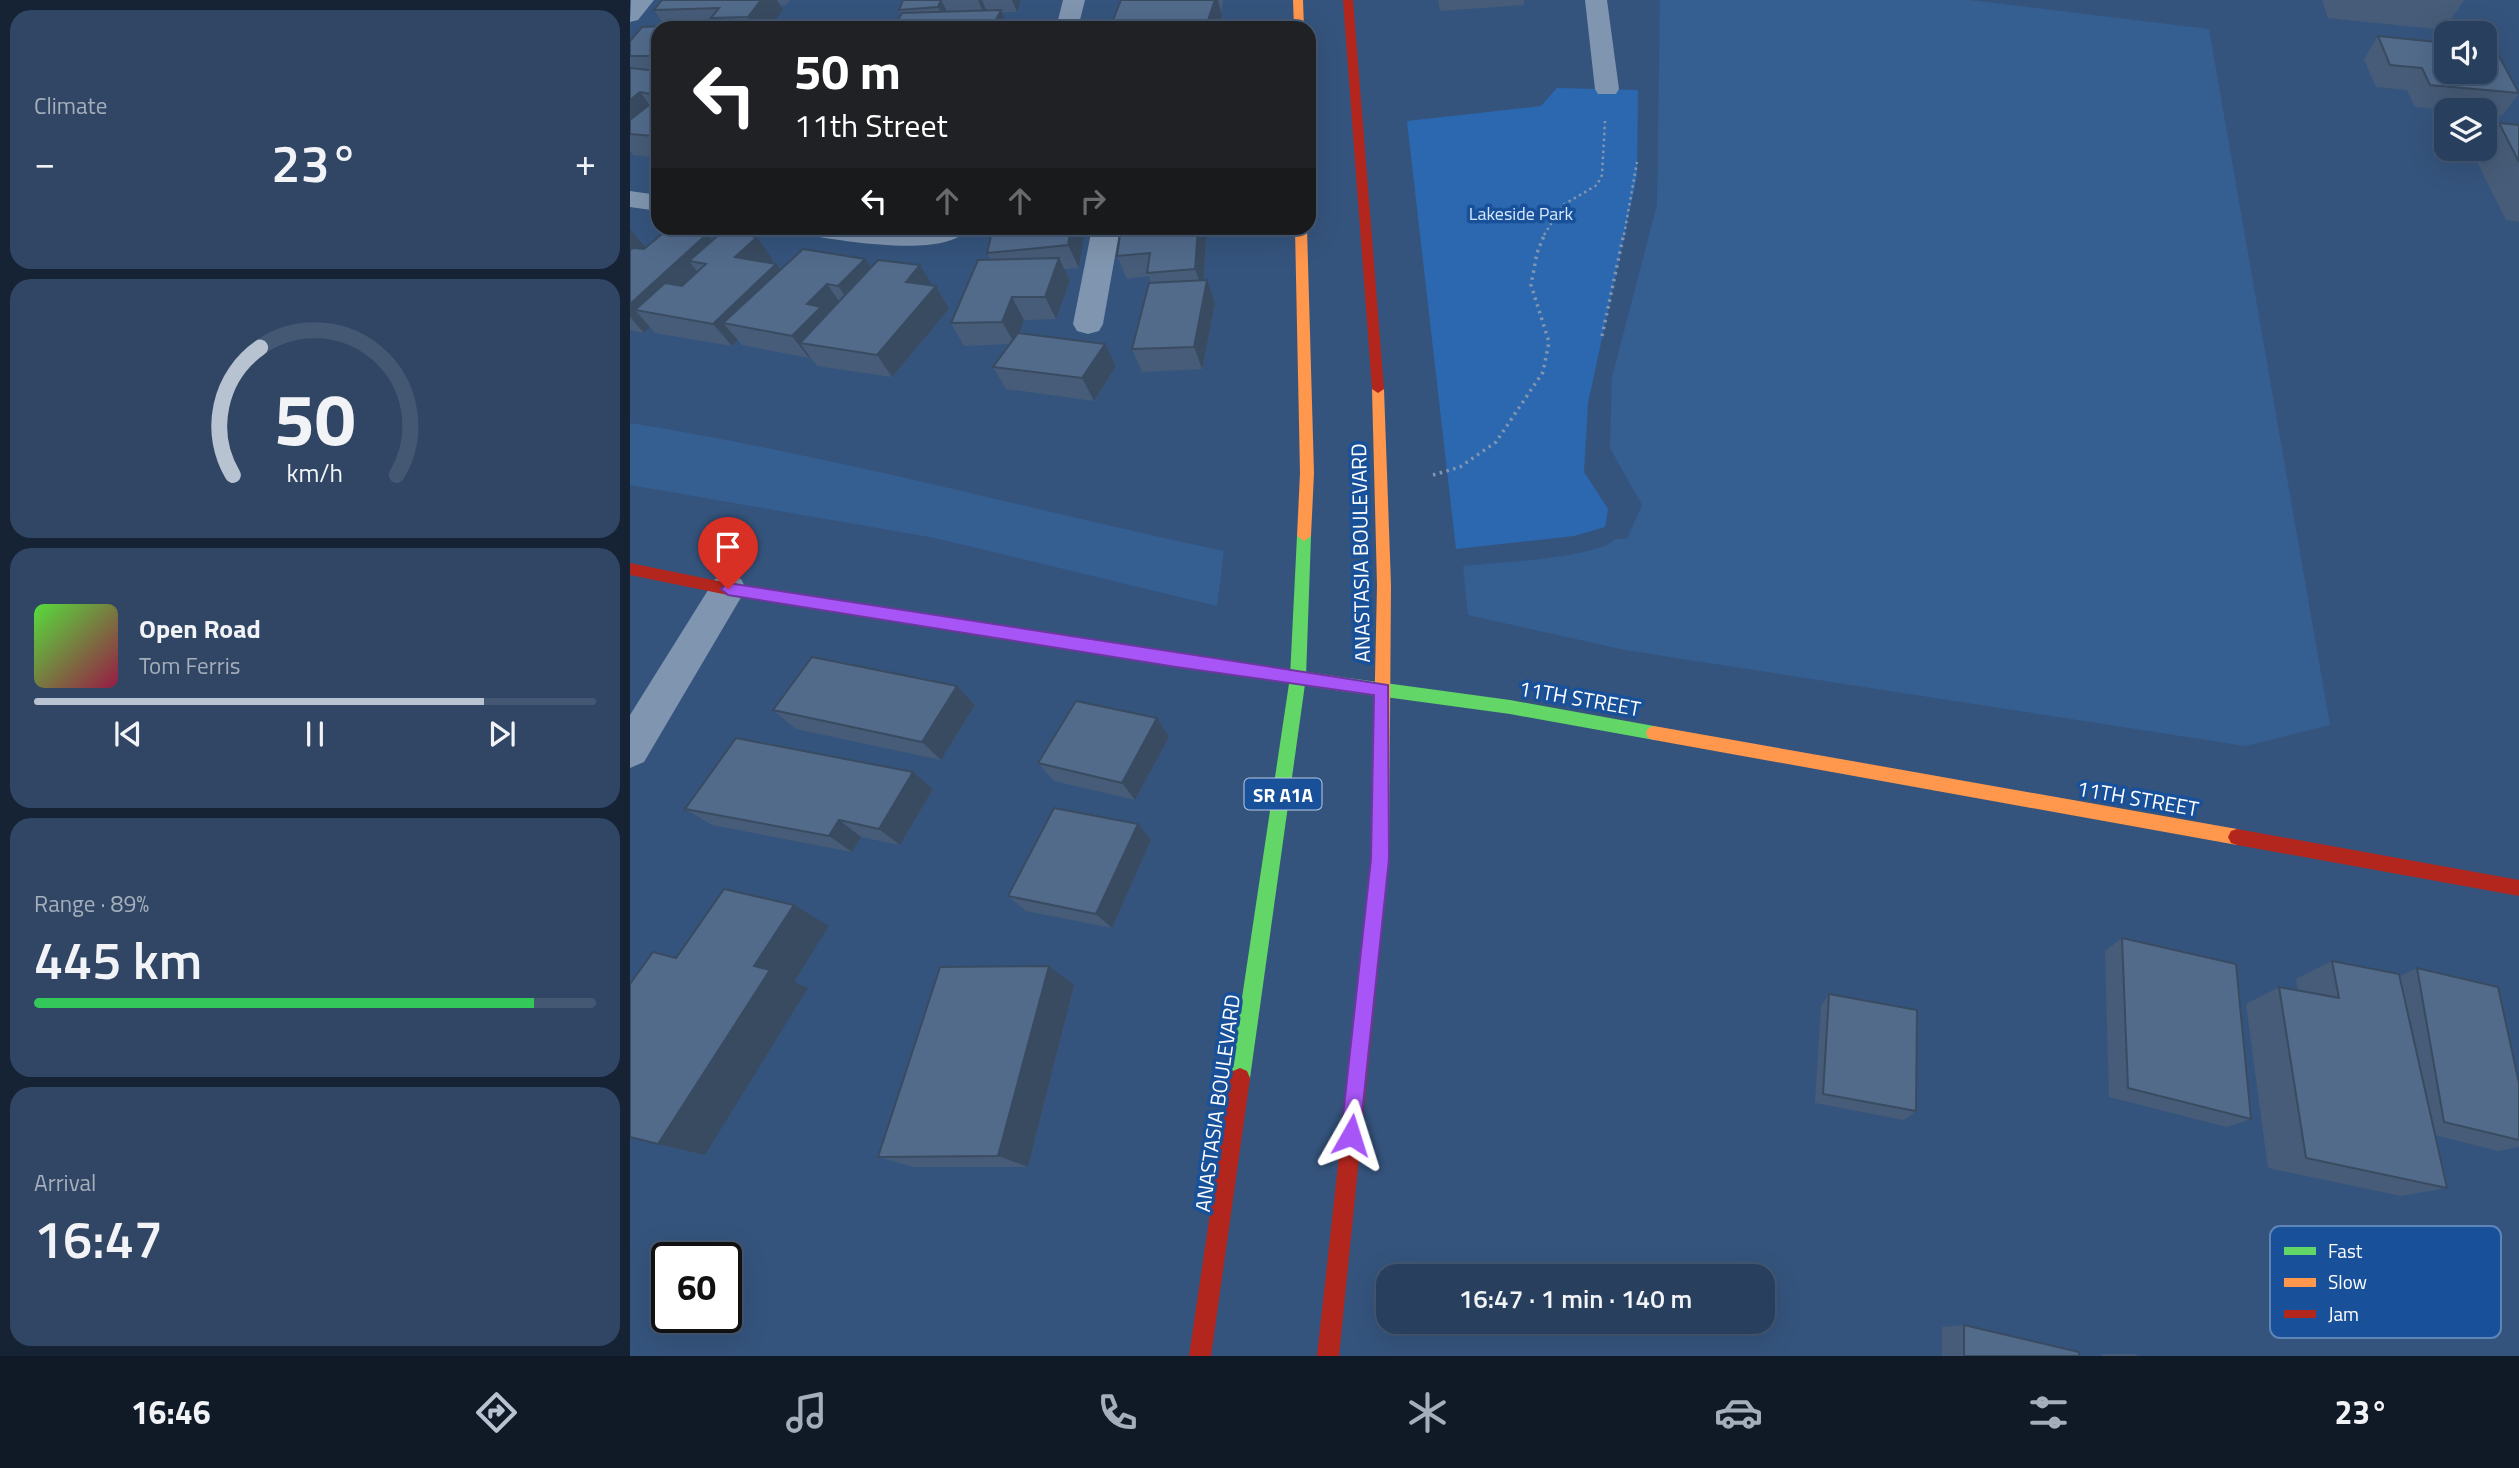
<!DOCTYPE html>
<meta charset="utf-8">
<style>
:root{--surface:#283f5e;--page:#304664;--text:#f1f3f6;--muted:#a5afbc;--line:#445873;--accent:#b8c3d2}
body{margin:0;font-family:"Titillium Web",sans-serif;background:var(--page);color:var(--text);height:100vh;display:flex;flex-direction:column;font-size:26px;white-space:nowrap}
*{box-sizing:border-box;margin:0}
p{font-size:23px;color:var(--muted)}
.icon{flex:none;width:38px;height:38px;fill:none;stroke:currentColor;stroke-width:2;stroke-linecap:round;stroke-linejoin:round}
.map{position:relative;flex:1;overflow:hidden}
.side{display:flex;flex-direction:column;gap:10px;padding:10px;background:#162334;width:630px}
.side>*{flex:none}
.banner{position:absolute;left:21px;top:21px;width:665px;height:214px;border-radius:21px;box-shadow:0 7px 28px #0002,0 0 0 2px var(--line);background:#202124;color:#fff;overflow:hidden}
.tools{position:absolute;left:1804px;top:21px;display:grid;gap:14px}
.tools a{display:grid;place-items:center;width:63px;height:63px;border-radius:14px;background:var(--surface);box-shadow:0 7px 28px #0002,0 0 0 2px var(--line);font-size:35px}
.speed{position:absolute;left:21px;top:1242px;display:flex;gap:14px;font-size:35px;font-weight:700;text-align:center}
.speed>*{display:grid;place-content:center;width:91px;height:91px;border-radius:50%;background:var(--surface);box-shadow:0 7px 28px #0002,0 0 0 2px var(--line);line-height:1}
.speed .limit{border:4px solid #111;border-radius:10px;background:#fff;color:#111}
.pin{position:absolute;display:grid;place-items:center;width:60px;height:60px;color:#fff;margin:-72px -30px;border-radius:50% 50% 50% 0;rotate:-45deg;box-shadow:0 0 7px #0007}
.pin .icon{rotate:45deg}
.me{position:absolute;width:77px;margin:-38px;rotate:6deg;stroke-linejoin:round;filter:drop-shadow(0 0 5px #0008)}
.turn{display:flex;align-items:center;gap:24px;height:147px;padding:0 28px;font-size:32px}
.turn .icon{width:91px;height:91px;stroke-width:2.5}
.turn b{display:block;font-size:49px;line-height:60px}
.lanes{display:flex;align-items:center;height:66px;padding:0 28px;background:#0003;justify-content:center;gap:35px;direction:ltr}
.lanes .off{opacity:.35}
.big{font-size:52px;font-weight:600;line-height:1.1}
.side .card{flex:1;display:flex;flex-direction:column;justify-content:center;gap:10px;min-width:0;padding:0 24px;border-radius:21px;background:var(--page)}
.side .dial{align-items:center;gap:0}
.dial svg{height:182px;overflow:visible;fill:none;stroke:var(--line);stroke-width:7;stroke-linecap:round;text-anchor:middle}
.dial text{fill:var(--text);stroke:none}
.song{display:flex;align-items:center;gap:21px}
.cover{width:84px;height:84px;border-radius:10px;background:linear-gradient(135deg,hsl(110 70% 55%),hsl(340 70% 35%))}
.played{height:7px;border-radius:4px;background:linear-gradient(90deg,var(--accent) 80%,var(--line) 80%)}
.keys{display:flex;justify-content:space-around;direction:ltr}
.heat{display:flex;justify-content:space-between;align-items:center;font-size:38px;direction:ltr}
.charge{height:10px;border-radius:5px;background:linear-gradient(90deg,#34c759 89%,var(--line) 0)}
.trip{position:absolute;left:746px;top:1264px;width:399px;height:70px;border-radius:21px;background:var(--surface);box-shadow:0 7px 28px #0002,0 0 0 2px var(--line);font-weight:600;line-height:70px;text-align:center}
.tab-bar{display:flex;height:112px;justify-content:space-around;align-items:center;background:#101926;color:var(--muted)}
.tab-bar .icon{width:49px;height:49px}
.tab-bar .current{color:var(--accent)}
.tab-bar b{font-size:32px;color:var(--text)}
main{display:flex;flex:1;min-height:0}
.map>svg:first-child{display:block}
.green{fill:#2c68b0}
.water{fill:#355e91}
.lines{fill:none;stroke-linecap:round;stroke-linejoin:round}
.path-far1{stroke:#8095af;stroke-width:2.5;stroke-dasharray:2.5 3.5;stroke-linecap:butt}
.path{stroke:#8095af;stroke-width:3.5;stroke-dasharray:2.5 4.5;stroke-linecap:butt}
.street{fill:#8095af;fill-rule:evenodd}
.fast{fill:#63d668;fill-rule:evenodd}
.slow{fill:#ff974d;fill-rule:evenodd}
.jam{fill:#b3261e;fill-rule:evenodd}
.wall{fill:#475c78}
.shaded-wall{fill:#394b61}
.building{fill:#526b8b;stroke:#394b61;stroke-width:2}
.route{fill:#a855f7;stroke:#6d37a1;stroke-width:2}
.labels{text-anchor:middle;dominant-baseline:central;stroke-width:7;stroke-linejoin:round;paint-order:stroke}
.far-park-label{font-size:18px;fill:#d5e7fc;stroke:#18519a}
.shield{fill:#18519a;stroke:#bacbe1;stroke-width:2}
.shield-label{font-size:19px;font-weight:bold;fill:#fff}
.street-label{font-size:21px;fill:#fff;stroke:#18519a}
.key{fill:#18519a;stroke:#5d85b8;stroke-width:2}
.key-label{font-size:19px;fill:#fff}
</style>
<main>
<section class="side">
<div class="card"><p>Climate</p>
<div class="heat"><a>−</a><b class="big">23°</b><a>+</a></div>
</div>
<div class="card dial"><svg viewBox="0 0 100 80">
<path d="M14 69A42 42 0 1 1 86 69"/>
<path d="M14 69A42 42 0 0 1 26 13" stroke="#b8c3d2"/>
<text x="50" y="56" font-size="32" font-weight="700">50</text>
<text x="50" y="72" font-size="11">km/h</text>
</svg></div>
<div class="card">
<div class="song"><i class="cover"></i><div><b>Open Road</b><p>Tom Ferris</p></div></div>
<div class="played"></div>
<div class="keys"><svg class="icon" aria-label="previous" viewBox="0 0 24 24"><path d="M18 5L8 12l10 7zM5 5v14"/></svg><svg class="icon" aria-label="pause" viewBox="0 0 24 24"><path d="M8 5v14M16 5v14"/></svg><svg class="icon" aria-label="next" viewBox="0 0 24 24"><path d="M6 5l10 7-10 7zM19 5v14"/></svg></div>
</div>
<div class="card"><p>Range · 89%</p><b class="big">445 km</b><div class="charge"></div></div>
<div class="card"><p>Arrival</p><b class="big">16:47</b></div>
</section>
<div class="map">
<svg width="1889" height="1356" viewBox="0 0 1889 1356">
<rect width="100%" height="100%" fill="#35547d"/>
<path class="green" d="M927 88 1008 90 1007 176 958 403 954 472 978 509 975 527 944 536 826 549 777 121 911 106Z"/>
<g class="water">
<path d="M1030 0H1340L1579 29 1700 725 1615 746 995 650 838 615 833 566C862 563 969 558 985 539H997L1012 505 980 448 982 377 1027 205Z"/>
<path d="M0 423C200 455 396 509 594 551L587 606 305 538 0 485Z"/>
</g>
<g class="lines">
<g class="path-far1">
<path d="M914 235 933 205 967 185 972 175 975 121"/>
<path d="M994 235 1007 162"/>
</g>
<g class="path">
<path d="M972 336 994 233"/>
<path d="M803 475 830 467 866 442 913 372 919 342 901 285 907 253 915 233"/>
</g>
<g class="street">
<path d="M24 0 8 20 0 22 1 0Z"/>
<path d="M433 0H455L448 28H426Z"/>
<path d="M955 0H977L989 89 986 94H968L965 89Z"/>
<path d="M0 191 28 195V211L0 207Z"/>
<path d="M169 228H339C318 259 215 241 183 236L173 234Z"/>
<path d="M462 228H490L473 324 469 331 458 334 447 331 443 324Z"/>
<path d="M98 575 111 579 116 589 14 762 0 768V715L85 579Z"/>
</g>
<g class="fast">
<path d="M674 531 681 536 676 677 620 1078 617 1085 610 1088 603 1085 600 1078 660 677 667 536Z"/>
<path d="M711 677 880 700 1024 726 1030 728 1032 733 1030 738 1024 740 880 714 711 691 705 689 703 684 705 679Z"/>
</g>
<g class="slow">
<path d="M663 0H673L674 28H664Z"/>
<path d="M665 228H677L684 473 681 536 674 541 667 536 670 473Z"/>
<path d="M748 385 754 389 761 585 759 859 754 910 751 916 745 919 739 916 736 910 741 859 747 585 742 389Z"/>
<path d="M350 624 711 677 717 679 719 684 717 689 711 691 350 636 345 634 342 630 345 626Z"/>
<path d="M1024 726 1607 829 1613 831 1616 837 1613 843 1607 845 1024 740 1018 738 1016 733 1018 728Z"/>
</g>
<g class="jam">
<path d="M713 0H723L754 389 748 393 742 389Z"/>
<path d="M0 563 98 583 350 624 355 626 358 630 355 634 350 636 98 595 0 575Z"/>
<path d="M1607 829 1889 880V896L1607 845 1601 843 1598 837 1601 831Z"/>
<path d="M745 901 751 904 754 910 709 1356H687L736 910 739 904Z"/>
<path d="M610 1068 617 1071 620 1078 581 1356H559L600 1078 603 1071Z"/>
</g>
</g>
<g class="wall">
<path d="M32 0H160L156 5H150L153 10 140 28H28V158L3 155 0 151V41L12 27 35 26 24 10Z"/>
<path d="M273 0H391L387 12 271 15 269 10Z"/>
<path d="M491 0H593L592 9H591L592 16 589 28H482L481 25Z"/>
<path d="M808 0H894V5L810 11Z"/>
<path d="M1692 0H1834L1814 30 1698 18Z"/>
<path d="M1748 36 1889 93 1872 116 1855 114V110H1816L1785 107 1777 90 1746 87 1734 59Z"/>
<path d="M1869 123 1889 125V222L1876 220 1844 156 1849 149H1855V141Z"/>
<path d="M363 228H451L454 233 449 268 434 269 440 281 426 319 394 320 389 333 486 366 464 401 376 389 363 367 379 344 334 346 321 323 361 260 357 253Z"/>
<path d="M491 228H576H573L576 236 574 280 585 303 572 369 512 372 502 349 521 283 519 276 497 279 487 256Z"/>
<path d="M0 229 15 247 12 249H14L77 234 82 240 127 237 143 260 140 263 150 270 240 267 306 286 319 309 262 377 187 366 180 357 179 358 112 345 108 340 102 346 25 333 20 327 14 333 0 330Z"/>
<path d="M327 686 345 705 311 760 166 729 143 710Z"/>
<path d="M539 737 505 800 424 781 408 763Z"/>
<path d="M283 772 303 789 270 845 231 837 222 852 82 825 55 809Z"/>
<path d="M521 840 482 928 396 911 378 896Z"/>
<path d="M1492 938 1621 1119 1597 1127 1479 1097 1475 951Z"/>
<path d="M1702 961 1770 976 1787 968 1889 1083V1147L1868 1151 1805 1135 1817 1188 1771 1196 1638 1168 1616 1004 1649 987 1668 990 1666 979Z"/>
<path d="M444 985 398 1167H284L248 1157Z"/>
<path d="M1199 994 1286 1111 1274 1120 1185 1103 1191 1006Z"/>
<path d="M1334 1325 1449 1356H1312V1327Z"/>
<path d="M1472 1354H1503L1510 1356H1472Z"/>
</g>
<g class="shaded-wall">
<path d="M131 0H147L153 10 140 28H125L118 17Z"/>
<path d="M311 0 322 21 318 28 308 7Z"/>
<path d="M348 0H352L358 14 356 19Z"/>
<path d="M382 0H391L387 12Z"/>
<path d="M585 0H588L592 16 589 28H579L577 23Z"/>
<path d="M371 10 378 28H362Z"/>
<path d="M28 88V104L21 94Z"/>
<path d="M10 92 27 115 0 134V100Z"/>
<path d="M28 132V143L23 136Z"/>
<path d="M441 228H451L454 233 449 268 438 245Z"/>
<path d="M568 228H573L576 236 573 291 565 269Z"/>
<path d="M0 229 15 247 0 259Z"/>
<path d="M77 234 95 257 76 264 59 261 72 278 5 310 20 327 14 333 0 317V304Z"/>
<path d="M127 237 143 260 122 280 105 257Z"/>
<path d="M429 258 440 281 426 319 415 297Z"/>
<path d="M235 259 250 282 224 309 208 286Z"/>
<path d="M146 264 163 287 93 323 108 340 102 346 83 324Z"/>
<path d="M290 265 304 288 306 286 319 309 262 377 247 355 276 282Z"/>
<path d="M577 280 585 303 572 369 564 347Z"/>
<path d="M197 284 213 307 170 343 180 357 179 358 162 336 177 304Z"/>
<path d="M382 297 394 320 385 344 372 322Z"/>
<path d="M475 344 486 366 464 401 452 378Z"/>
<path d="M327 686 345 705 311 760 292 742Z"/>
<path d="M527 718 539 737 505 800 492 783Z"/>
<path d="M283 772 303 789 270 845 249 829Z"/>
<path d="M209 820 231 837 222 852 199 836Z"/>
<path d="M508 824 521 840 482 928 466 914Z"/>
<path d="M164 905 199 926 164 982 178 988 75 1155 28 1144 124 966Z"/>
<path d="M419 966 444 985 398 1167 368 1156Z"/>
</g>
<g class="building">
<path d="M32 0H131L118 17 81 18 89 8 24 10Z"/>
<path d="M273 0H311L308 7 269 10Z"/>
<path d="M491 0H585L577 23 481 25Z"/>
<path d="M371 10 362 28H263L272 13Z"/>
<path d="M113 23 109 28H28V56H0V41L12 27Z"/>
<path d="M1748 36 1816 43V72H1855V47H1864L1889 93 1800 85 1792 68 1760 65Z"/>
<path d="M0 68 28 71V88L21 94 10 92 0 100Z"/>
<path d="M28 98V132L23 136 0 134V120Z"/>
<path d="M1869 123 1889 125V162Z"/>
<path d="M363 228H441L438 245 357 253Z"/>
<path d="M491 228H568L565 269 517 273 520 253 487 256Z"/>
<path d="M38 229 77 234 0 304V250L3 248 14 249Z"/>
<path d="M92 232 127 237 105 257 146 264 83 324 5 310 35 283 52 286 76 264 59 261Z"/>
<path d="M173 249 235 259 208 286 197 284 177 304 191 307 162 336 93 323Z"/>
<path d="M429 258 415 297H382L372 322 321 323 348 260Z"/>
<path d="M248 260 290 265 276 282 306 286 247 355 170 343Z"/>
<path d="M577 280 564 347 502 349 519 283Z"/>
<path d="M388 333 475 344 452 378 363 367Z"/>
<path d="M182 657 327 686 292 742 143 710Z"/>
<path d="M446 701 527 718 492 783 408 763Z"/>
<path d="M106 738 283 772 249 829 209 820 199 836 55 809Z"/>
<path d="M424 808 508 824 466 914 378 896Z"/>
<path d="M94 889 164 905 124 966 140 970 28 1144 0 1137V984L23 952 46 958Z"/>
<path d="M1492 938 1606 964 1621 1119 1498 1088Z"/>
<path d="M1702 961 1769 974 1817 1188 1676 1158 1649 987 1709 998Z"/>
<path d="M419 966 368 1156 248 1157 310 967Z"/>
<path d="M1787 968 1868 987 1889 1083V1140L1814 1122Z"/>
<path d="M1199 994 1287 1010 1286 1111 1193 1094Z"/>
<path d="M1334 1325 1449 1352V1356H1334Z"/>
</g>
<path class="route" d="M98 583 758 685 759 859 729 1142 721 1145 714 1142 711 1135 741 859 744 695 546 667 98 595 91 589Z"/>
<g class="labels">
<g class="far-park-label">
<text x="891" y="213">Lakeside Park</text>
</g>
<rect class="shield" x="614.5" y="778.5" width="77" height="31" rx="5"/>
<g class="shield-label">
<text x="653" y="794">SR A1A</text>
</g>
<g class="street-label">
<text transform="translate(730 553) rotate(-91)">ANASTASIA BOULEVARD</text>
<text transform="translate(950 698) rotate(10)">11TH STREET</text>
<text transform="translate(1508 798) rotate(10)">11TH STREET</text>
<text transform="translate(587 1103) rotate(-82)">ANASTASIA BOULEVARD</text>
</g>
</g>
<rect x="1640" y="1226" width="231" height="112" rx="10" class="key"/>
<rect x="1654" y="1247" width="32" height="8" fill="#63d668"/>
<rect x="1654" y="1278" width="32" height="9" fill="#ff974d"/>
<rect x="1654" y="1310" width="32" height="8" fill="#b3261e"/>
<g class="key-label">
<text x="1698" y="1258">Fast</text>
<text x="1698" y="1289">Slow</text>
<text x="1698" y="1321">Jam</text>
</g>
</svg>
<div class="tools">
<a><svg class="icon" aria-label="sound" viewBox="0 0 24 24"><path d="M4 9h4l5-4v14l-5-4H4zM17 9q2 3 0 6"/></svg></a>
<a><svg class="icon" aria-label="layers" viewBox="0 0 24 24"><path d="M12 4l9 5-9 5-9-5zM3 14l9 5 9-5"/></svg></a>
</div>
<div class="speed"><div class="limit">60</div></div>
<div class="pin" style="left:98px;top:589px;background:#d93025"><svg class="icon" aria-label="arrive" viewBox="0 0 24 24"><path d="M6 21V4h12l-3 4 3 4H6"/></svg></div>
<svg class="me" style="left:721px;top:1135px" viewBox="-20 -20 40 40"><path d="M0-17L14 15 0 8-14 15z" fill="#a855f7" stroke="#fff" stroke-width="4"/></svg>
<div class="trip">16:47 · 1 min · 140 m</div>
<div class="banner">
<div class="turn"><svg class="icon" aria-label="left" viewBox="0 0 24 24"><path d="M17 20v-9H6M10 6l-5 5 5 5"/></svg><div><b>50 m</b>11th Street</div></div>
<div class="lanes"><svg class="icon" aria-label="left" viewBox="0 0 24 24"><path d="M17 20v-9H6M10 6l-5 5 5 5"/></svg><svg class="icon off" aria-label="ahead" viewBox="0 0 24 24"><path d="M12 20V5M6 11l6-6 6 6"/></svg><svg class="icon off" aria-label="ahead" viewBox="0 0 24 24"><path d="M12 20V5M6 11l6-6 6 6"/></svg><svg class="icon off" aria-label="right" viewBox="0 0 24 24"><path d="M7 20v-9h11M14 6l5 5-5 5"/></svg></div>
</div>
</div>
</main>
<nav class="tab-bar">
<b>16:46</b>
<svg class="icon current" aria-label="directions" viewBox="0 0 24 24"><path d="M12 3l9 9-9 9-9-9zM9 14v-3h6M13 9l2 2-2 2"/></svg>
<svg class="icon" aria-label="music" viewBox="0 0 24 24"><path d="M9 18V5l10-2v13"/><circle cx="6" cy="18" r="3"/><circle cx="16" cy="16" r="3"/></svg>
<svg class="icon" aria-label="phone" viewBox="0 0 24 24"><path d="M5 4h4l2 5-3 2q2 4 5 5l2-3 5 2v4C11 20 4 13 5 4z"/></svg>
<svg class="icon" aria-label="climate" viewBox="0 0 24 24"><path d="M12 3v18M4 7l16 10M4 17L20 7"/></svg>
<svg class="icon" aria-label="car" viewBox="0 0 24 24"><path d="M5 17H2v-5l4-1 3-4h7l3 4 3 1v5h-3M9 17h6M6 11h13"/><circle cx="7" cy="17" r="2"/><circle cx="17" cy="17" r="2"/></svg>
<svg class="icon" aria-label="filters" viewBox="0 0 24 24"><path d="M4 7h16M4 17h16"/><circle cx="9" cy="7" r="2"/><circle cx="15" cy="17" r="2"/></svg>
<b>23°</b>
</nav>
